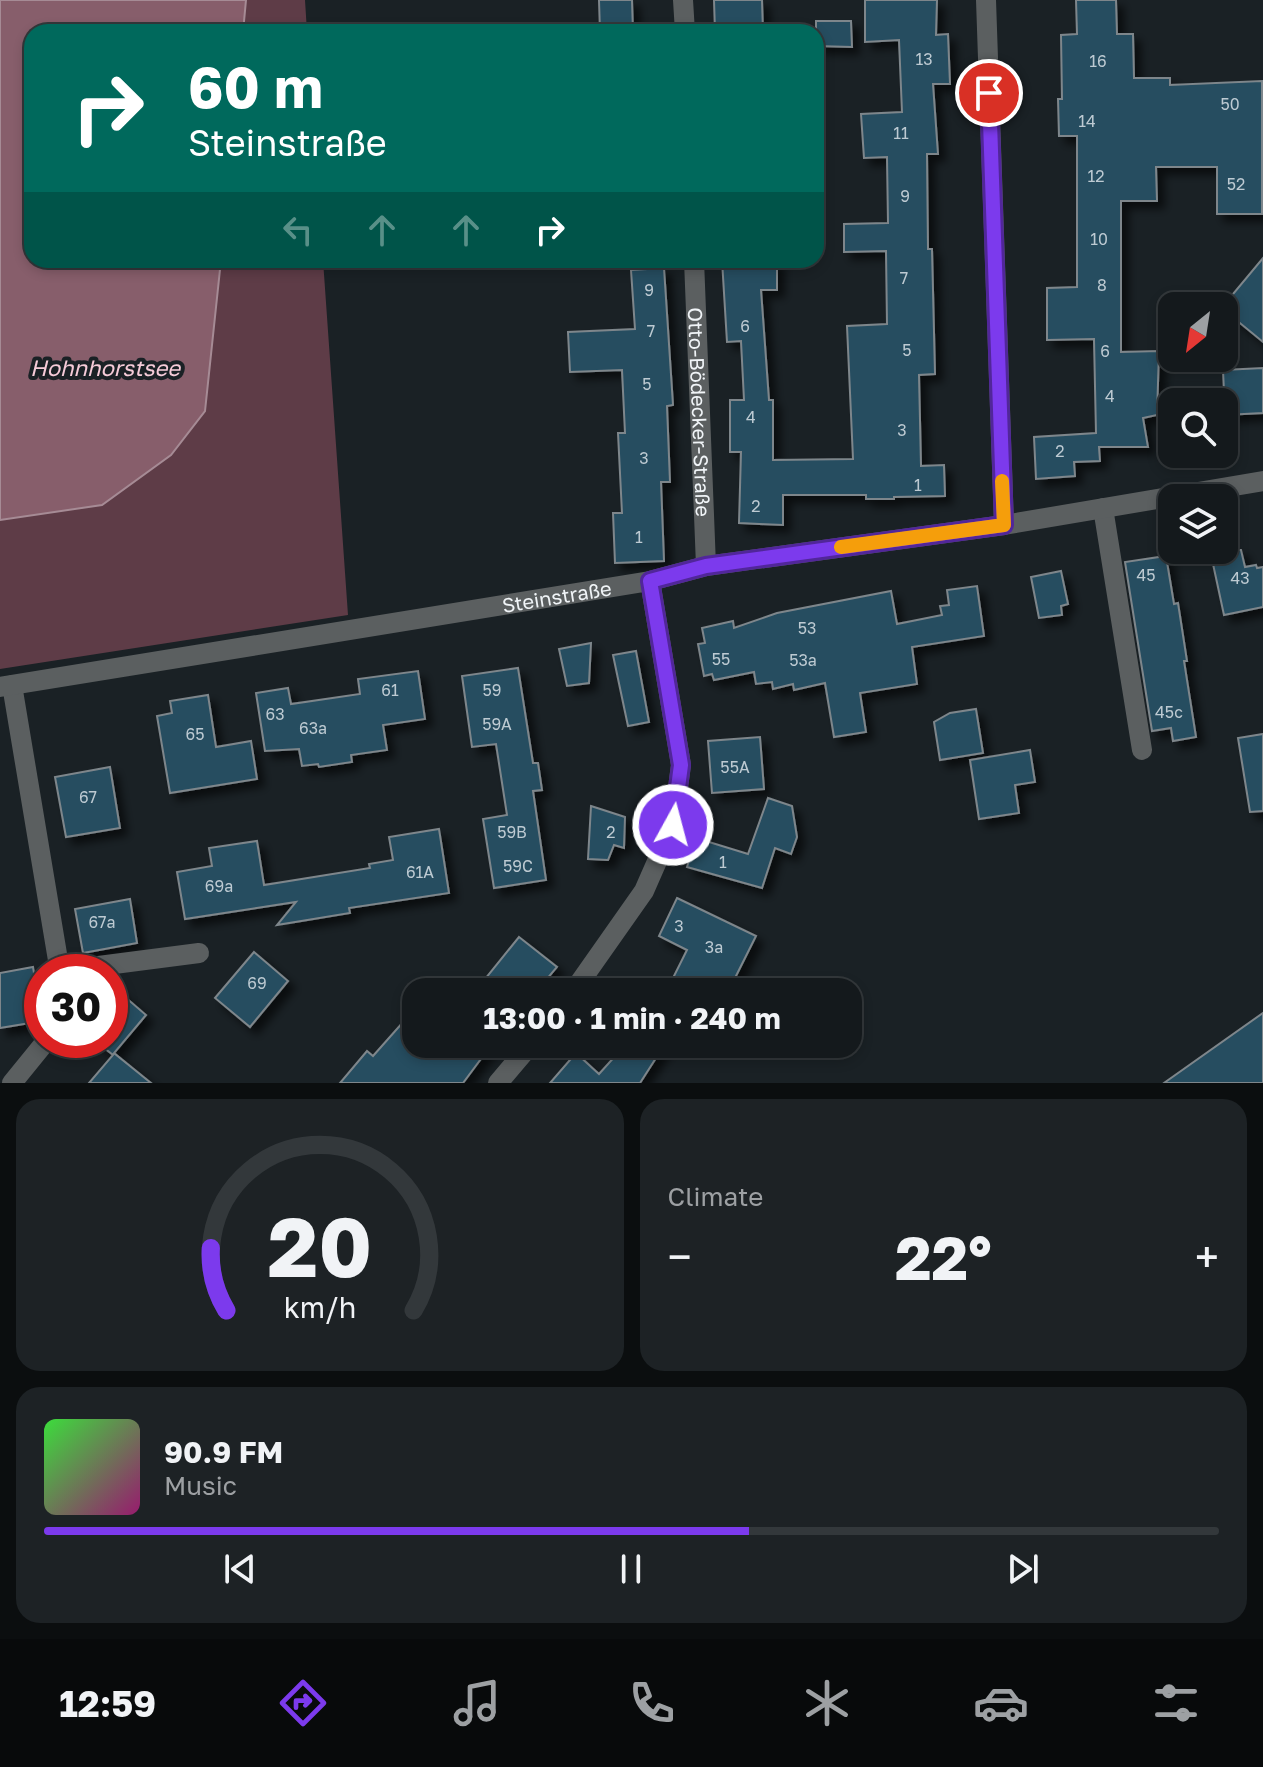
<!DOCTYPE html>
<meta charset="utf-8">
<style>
:root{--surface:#14191c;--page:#1d2225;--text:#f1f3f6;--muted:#9da0a3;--line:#33383b;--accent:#7c3aed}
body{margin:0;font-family:"Golos Text",sans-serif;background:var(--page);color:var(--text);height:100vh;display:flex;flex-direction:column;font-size:30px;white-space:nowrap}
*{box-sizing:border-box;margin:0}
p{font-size:26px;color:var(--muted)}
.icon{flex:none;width:44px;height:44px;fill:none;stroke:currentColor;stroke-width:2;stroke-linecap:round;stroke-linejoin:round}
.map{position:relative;height:1083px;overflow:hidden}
.side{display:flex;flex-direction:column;gap:16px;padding:16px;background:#0b0e0f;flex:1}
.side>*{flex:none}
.banner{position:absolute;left:24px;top:24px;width:800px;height:244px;border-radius:24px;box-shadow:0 4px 12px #0003,0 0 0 2px var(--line);background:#00695c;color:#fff;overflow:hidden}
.needle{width:52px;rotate:210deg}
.controls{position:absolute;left:1158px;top:292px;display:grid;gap:16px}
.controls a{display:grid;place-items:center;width:80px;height:80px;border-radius:16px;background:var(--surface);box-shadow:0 4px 12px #0003,0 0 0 2px var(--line);font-size:40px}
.speed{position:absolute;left:24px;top:954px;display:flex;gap:16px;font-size:40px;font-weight:700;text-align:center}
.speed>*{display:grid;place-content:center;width:104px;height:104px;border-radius:50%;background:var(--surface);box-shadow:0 4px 12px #0003,0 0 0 2px var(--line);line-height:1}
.speed .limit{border:12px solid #d22;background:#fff;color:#111}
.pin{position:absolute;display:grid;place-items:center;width:68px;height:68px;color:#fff;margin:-34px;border:4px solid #fff;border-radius:50%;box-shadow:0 2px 8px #0007}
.me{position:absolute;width:88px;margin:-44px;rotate:7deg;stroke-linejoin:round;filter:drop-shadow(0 0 6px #0008)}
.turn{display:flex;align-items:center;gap:28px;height:168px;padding:0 32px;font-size:36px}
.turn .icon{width:104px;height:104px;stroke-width:2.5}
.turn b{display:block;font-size:56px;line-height:68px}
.lanes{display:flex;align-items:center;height:76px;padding:0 32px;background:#0003;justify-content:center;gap:40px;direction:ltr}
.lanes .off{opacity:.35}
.big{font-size:60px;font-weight:700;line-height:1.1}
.side .card{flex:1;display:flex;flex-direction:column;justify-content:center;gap:12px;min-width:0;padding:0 28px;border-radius:24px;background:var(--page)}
.side .dial{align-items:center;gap:0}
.dial svg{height:208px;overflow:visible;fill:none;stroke:var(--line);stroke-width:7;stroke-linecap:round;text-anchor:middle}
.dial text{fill:var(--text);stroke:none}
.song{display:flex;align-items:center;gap:24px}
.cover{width:96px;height:96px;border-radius:12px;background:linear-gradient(135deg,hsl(120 70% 55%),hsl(320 70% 35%))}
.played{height:8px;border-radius:4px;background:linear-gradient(90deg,var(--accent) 60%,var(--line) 60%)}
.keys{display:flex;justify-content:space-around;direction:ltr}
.heat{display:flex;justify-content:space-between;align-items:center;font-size:44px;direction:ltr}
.side .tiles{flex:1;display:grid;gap:16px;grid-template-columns:1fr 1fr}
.card:last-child{grid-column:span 2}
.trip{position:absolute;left:402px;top:978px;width:460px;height:80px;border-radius:24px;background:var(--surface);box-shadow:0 4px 12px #0003,0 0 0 2px var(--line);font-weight:700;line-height:80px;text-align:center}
.dock{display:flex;height:128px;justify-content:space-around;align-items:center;background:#080a0b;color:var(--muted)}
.dock .icon{width:56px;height:56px}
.dock .on{color:var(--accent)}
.dock b{font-size:36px;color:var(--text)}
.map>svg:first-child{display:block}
.green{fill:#5e3c47}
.water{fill:#875e6b;stroke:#a68b95;stroke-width:2}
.building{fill:#254d61;stroke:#7e868b;stroke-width:2;filter:url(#shadow)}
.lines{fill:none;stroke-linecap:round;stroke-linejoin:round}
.minor{stroke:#5b5f60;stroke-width:20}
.route-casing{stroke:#51269a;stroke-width:20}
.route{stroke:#7c3aed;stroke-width:14}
.slow{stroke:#f59e0b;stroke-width:14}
.labels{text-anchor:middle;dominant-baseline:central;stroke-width:8;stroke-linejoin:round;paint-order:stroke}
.number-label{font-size:16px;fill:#bdcad2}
.street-label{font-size:20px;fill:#f0f4f7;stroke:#1a2125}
.water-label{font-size:22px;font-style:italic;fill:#f6cbd8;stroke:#1a2125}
</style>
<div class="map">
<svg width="1263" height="1083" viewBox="0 0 1263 1083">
<defs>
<filter id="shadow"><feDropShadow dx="7" dy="7" stdDeviation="4" flood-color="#0009"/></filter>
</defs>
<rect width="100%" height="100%" fill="#1a2125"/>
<path class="green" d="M0 0H305L307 32H32V260H323L348 615 0 669Z"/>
<path class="water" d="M0 0H246L243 32H32V260H221L205 411 171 455 102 505 0 520Z"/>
<g class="building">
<path d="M599 0H632L633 32H600Z"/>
<path d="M714 0H762L763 32H715Z"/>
<path d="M865 0H937L936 35 948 34 950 84H933L938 154H927L928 249H932L935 374 919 375 921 466 944 465 945 496 894 497V499H866V495H783V525L739 523 741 452H730V400H744L741 341 727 342 722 260H777V290H761L769 400H773V460L853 459 847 326 887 324 886 251 844 252V224L888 223 887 157 864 158 861 114 902 112 899 40 865 42Z"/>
<path d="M1076 0H1116L1117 34H1133L1134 78H1170V85L1262 81V214H1217V167H1156L1157 201H1121V352L1159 351 1157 415 1143 418 1148 447H1099L1100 461 1074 462 1075 476 1036 479 1034 437 1096 433 1094 339 1047 340V288L1077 287V136H1059L1058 99H1062L1061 35 1077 34Z"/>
<path d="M816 21H851L852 47 816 46Z"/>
<path d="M1263 258V342L1224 310 1223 306Z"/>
<path d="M664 268 673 405 667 406 670 482H661L664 561 615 563 613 513H622L618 433H625L622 370 570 372 568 332 635 329 631 270Z"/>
<path d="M1263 368V413L1225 415 1223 370Z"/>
<path d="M1210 550H1241L1245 567 1256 565 1257 568 1263 567V607L1224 615Z"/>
<path d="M1166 556 1174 604 1178 603 1187 661H1184L1196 737 1173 741 1171 728 1152 731 1125 562Z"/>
<path d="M1061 571 1068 604 1061 606 1062 615 1039 618 1031 577Z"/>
<path d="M977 586 984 636 912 647 917 684 860 693 866 732 834 737 825 683 794 690 793 684 773 689 772 682 756 684 754 672 714 680 712 674 704 676 698 644 705 643 702 628 733 621 734 628 777 613 891 591 897 624 942 615 940 606 949 605 947 590Z"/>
<path d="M591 643 589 683 567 686 559 649Z"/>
<path d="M636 651 649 722 628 726 613 655Z"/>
<path d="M518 668 533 763H538L542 790 533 791 546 880 494 888 483 819 507 815 496 744 472 747 462 676Z"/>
<path d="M418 671 425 719 383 725 387 750 351 755 352 762 319 767 318 764 302 766 299 749 265 751 256 693 288 688 291 704 360 694 358 679Z"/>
<path d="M208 695 216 747 251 741 257 779 170 793 157 716 172 713 170 701Z"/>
<path d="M976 709 983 753 940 760 934 722 950 713Z"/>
<path d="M1263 734V811L1250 812 1238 738Z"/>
<path d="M760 737 764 789 712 793 708 741Z"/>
<path d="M1030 750 1035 782 1015 785 1019 813 979 819 970 760Z"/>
<path d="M110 767 120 828 66 837 55 777Z"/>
<path d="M768 798 792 806 797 837 791 854 775 848 762 888 687 867 696 838 748 854Z"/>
<path d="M591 806 625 817 624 848 614 845 608 860 588 859Z"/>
<path d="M439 829 449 893 349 908 350 913 277 925 296 902 185 919 177 872 212 866 209 848 257 841 264 885 370 868 369 864 393 860 389 837Z"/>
<path d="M677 898 756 936 728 992H666L687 950 659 936Z"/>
<path d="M130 899 137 943 83 953 75 909Z"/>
<path d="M519 937 557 967 536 992H502L485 979Z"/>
<path d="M254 952 288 981 250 1027 215 998Z"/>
<path d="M33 967 42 1021 0 1028V973Z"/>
<path d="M110 984 146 1015 114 1053 151 1083H89L113 1055 94 1040H110Z"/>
<path d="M1263 1013V1083H1164Z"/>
<path d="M404 1021 416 1033V1044H492L463 1083H340L367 1051 373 1056Z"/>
<path d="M626 1044H665L640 1083H550L576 1053 599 1074Z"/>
</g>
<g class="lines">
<g class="minor">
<path d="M683 0 685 32"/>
<path d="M986 0 1004 525"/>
<path id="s1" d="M694 260 706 566"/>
<path d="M1103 508 1142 750"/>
<path d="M12 685 60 972"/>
<path id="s2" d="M0 687 650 581 706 566 1004 525 1263 481"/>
<path d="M60 971 199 953"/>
<path d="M573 992 644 891 673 825 681 765 650 581"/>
<path d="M12 1083 47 1040"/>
<path d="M498 1083 531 1044"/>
</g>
</g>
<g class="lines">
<defs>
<path id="route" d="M673 825 681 765 650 581 706 566 1004 525 989 93"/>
</defs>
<use href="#route" class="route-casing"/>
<use href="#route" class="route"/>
<path class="slow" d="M841 547 1004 525 1002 481"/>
</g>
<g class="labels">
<g class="number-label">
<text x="924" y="59">13</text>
<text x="1098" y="61">16</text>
<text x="1230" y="104">50</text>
<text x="1087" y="121">14</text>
<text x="901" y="133">11</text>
<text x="1096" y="176">12</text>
<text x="1236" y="184">52</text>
<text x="905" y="196">9</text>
<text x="1099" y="239">10</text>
<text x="904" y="278">7</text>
<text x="1102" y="285">8</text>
<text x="649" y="290">9</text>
<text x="745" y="326">6</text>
<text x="651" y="331">7</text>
<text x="907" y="350">5</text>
<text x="1105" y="351">6</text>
<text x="647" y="384">5</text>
<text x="1110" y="396">4</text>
<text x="751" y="417">4</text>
<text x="902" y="430">3</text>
<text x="1060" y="451">2</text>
<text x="644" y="458">3</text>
<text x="918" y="485">1</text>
<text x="756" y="506">2</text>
<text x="639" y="537">1</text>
<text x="1146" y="575">45</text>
<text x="1240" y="578">43</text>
<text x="807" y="628">53</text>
<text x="721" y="659">55</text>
<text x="803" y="660">53a</text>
<text x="390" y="690">61</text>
<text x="492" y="690">59</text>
<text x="1169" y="712">45c</text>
<text x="275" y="714">63</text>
<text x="497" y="724">59A</text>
<text x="313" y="728">63a</text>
<text x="195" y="734">65</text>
<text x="735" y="767">55A</text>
<text x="88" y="797">67</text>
<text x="512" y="832">59B</text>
<text x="611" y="832">2</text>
<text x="723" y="862">1</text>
<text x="518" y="866">59C</text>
<text x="420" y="872">61A</text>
<text x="219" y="886">69a</text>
<text x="102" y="922">67a</text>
<text x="679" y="926">3</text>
<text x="714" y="947">3a</text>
<text x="257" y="983">69</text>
</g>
<g class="street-label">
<text stroke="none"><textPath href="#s1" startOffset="152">Otto-Bödecker-Straße</textPath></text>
<text stroke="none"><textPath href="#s2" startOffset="564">Steinstraße</textPath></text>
</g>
<g class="water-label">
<text x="105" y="367">Hohnhorstsee</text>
</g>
</g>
</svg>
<div class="controls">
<a><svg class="needle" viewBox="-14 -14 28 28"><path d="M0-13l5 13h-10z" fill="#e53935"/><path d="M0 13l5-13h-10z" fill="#9da0a3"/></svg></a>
<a><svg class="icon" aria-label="search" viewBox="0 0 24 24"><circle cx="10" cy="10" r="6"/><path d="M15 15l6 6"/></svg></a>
<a><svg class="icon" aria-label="layers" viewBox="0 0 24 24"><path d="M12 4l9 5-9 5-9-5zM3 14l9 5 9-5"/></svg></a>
</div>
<div class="speed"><div class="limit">30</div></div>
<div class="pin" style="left:989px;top:93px;background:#d93025"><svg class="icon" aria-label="arrive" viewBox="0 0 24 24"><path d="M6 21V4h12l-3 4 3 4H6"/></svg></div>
<svg class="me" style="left:673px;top:825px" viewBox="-20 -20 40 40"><circle r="17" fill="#7c3aed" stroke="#fff" stroke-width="3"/><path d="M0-11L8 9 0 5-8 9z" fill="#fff"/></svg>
<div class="trip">13:00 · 1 min · 240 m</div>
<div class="banner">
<div class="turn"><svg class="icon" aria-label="right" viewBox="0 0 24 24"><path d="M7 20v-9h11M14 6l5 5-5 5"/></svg><div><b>60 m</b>Steinstraße</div></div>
<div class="lanes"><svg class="icon off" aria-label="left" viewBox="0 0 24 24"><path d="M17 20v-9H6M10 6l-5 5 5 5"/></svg><svg class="icon off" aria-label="ahead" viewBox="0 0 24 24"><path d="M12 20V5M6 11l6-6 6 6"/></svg><svg class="icon off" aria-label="ahead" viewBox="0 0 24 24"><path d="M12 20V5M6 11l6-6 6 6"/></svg><svg class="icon" aria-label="right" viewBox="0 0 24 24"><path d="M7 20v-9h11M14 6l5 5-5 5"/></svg></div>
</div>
</div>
<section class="side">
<div class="tiles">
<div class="card dial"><svg viewBox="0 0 100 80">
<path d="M14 69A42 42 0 1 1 86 69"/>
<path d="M14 69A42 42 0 0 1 8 45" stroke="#7c3aed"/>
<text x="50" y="56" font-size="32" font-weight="700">20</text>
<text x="50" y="72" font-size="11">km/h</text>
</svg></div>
<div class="card"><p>Climate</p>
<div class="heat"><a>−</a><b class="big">22°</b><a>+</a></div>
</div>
<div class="card">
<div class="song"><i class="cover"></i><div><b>90.9 FM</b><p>Music</p></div></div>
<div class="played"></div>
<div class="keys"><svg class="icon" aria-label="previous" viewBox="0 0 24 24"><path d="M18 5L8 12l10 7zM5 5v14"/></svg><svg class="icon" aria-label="pause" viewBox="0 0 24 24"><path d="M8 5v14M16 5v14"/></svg><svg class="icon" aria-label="next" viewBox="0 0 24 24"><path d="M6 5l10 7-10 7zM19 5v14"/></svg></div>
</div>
</div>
</section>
<nav class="dock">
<b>12:59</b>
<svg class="icon on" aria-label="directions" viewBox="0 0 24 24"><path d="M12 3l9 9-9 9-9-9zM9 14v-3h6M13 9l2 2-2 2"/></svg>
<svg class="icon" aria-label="music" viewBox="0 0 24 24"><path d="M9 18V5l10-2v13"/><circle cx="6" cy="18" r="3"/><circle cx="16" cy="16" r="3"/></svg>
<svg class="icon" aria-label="phone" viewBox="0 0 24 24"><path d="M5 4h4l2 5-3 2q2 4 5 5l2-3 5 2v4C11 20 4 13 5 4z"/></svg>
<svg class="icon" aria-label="climate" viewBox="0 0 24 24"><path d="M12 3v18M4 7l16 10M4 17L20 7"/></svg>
<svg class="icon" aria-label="car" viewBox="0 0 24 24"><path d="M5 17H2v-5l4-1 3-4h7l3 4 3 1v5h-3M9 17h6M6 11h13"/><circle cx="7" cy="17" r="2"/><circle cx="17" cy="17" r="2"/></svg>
<svg class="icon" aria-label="filters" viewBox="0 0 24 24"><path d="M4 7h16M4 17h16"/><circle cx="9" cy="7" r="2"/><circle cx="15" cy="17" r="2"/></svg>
</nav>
